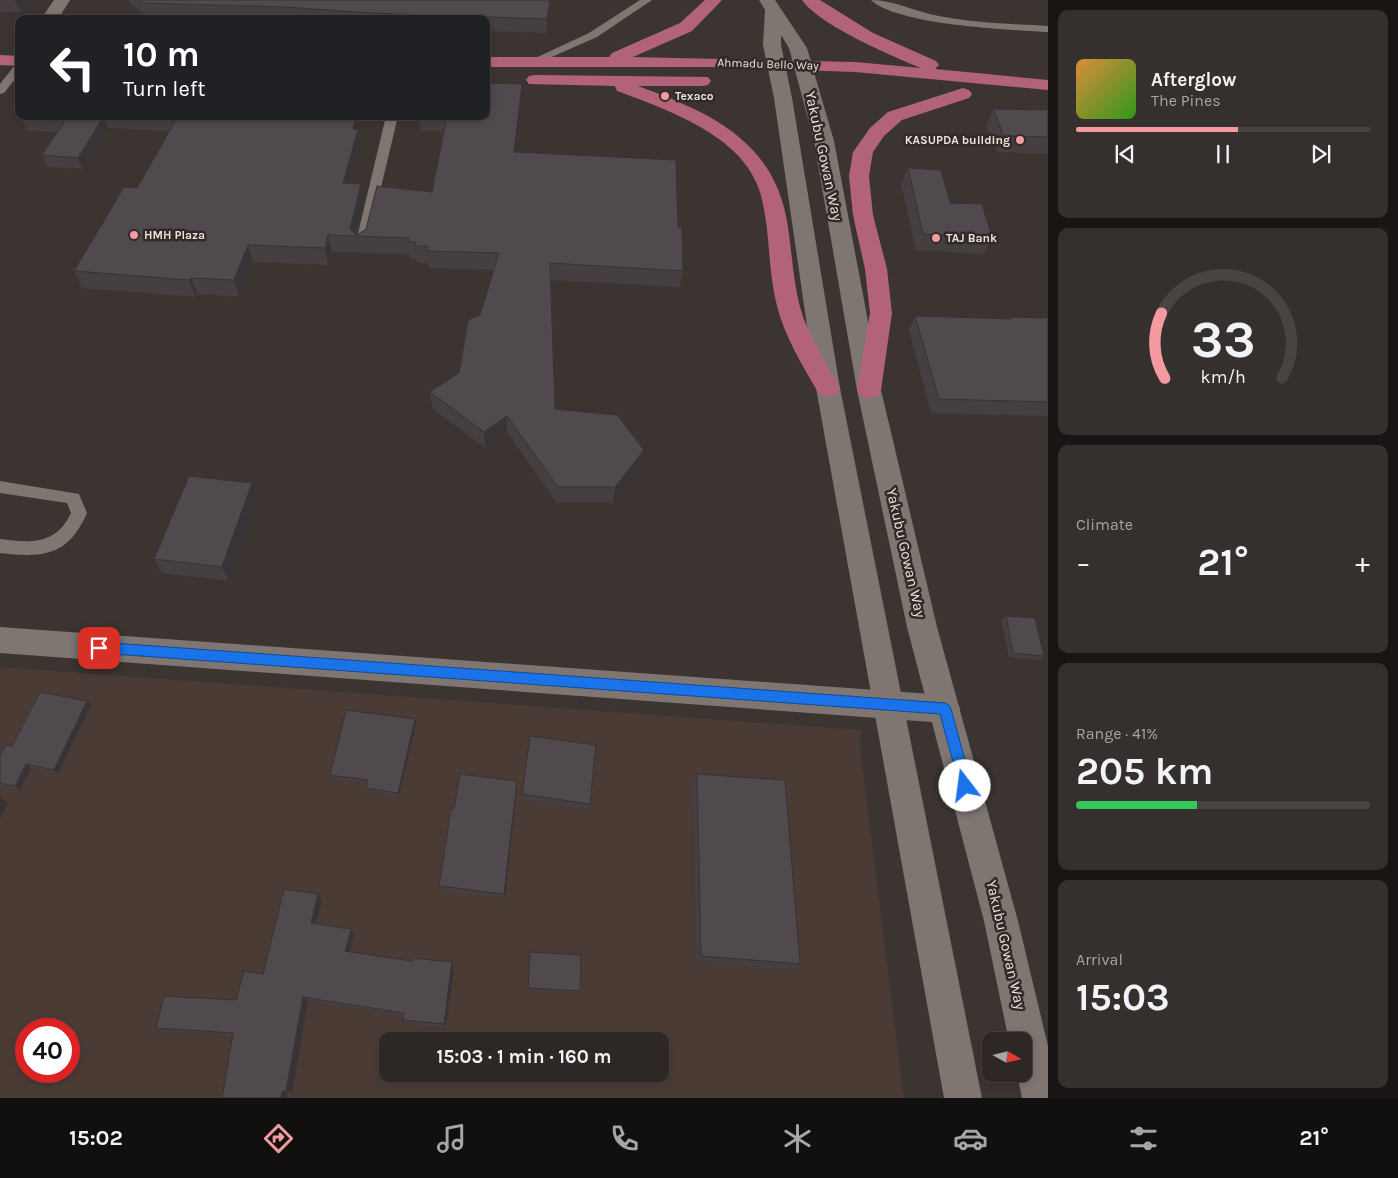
<!DOCTYPE html>
<meta charset="utf-8">
<style>
:root{--surface:#2d2725;--page:#352f2d;--text:#f1f3f6;--muted:#a7a5a7;--line:#484442;--accent:#f49aa1}
body{margin:0;font-family:Karla,sans-serif;background:var(--page);color:var(--text);height:100vh;display:flex;flex-direction:column;font-size:19px;white-space:nowrap}
*{box-sizing:border-box;margin:0}
p{font-size:16px;color:var(--muted)}
.icon{flex:none;width:28px;height:28px;fill:none;stroke:currentColor;stroke-width:2;stroke-linecap:round;stroke-linejoin:round}
.map{position:relative;flex:1;overflow:hidden}
.panel{display:flex;flex-direction:column;gap:10px;padding:10px;background:#191514;width:350px}
.panel>*{flex:none}
.guide{position:absolute;left:15px;top:15px;width:475px;height:105px;border-radius:10px;box-shadow:0 2px 8px #0003,0 0 0 1px var(--line);background:#202124;color:#fff;overflow:hidden}
.needle{width:32px;rotate:98deg}
.tools{position:absolute;left:982px;top:1032px;display:grid;gap:10px}
.tools a{display:grid;place-items:center;width:50px;height:50px;border-radius:10px;background:var(--surface);box-shadow:0 2px 8px #0003,0 0 0 1px var(--line);font-size:25px}
.speed{position:absolute;left:15px;top:1018px;display:flex;gap:10px;font-size:25px;font-weight:700;text-align:center}
.speed>*{display:grid;place-content:center;width:65px;height:65px;border-radius:50%;background:var(--surface);box-shadow:0 2px 8px #0003,0 0 0 1px var(--line);line-height:1}
.speed .limit{border:8px solid #d22;background:#fff;color:#111}
.pin{position:absolute;display:grid;place-items:center;width:42px;height:42px;color:#fff;margin:-21px;border-radius:10px;box-shadow:0 2px 8px #0006}
.me{position:absolute;width:55px;margin:-28px;rotate:345deg;stroke-linejoin:round;filter:drop-shadow(0 0 4px #0008)}
.turn{display:flex;align-items:center;gap:18px;height:105px;padding:0 25px;font-size:22px}
.turn .icon{width:65px;height:65px;stroke-width:2.5}
.turn b{display:block;font-size:35px;line-height:42px}
.big{font-size:38px;font-weight:700;line-height:1.1}
.panel .widget{flex:1;display:flex;flex-direction:column;justify-content:center;gap:8px;min-width:0;padding:0 18px;border-radius:10px;background:var(--page)}
.panel .dial{align-items:center;gap:0}
.dial svg{height:130px;overflow:visible;fill:none;stroke:var(--line);stroke-width:7;stroke-linecap:round;text-anchor:middle}
.dial text{fill:var(--text);stroke:none}
.song{display:flex;align-items:center;gap:15px}
.cover{width:60px;height:60px;border-radius:8px;background:linear-gradient(135deg,hsl(30 70% 55%),hsl(110 70% 35%))}
.played{height:5px;border-radius:2px;background:linear-gradient(90deg,var(--accent) 55%,var(--line) 55%)}
.keys{display:flex;justify-content:space-around;direction:ltr}
.heat{display:flex;justify-content:space-between;align-items:center;font-size:28px;direction:ltr}
.charge{height:8px;border-radius:4px;background:linear-gradient(90deg,#34c759 41%,var(--line) 0)}
.trip{position:absolute;left:379px;top:1032px;width:290px;height:50px;border-radius:10px;background:var(--surface);box-shadow:0 2px 8px #0003,0 0 0 1px var(--line);font-weight:700;line-height:50px;text-align:center}
.dock{display:flex;height:80px;justify-content:space-around;align-items:center;background:#12100f;color:var(--muted)}
.dock .icon{width:35px;height:35px}
.dock .on{color:var(--accent)}
.dock b{font-size:22px;color:var(--text)}
main{display:flex;flex:1;min-height:0}
.map>svg:first-child{display:block}
.built{fill:#4a3b35;fill-rule:evenodd}
.lines{fill:none;stroke-linecap:round;stroke-linejoin:round}
.service{fill:#7f7672;fill-rule:evenodd}
.minor{fill:#7f7672;fill-rule:evenodd}
.tertiary{fill:#7f7672;fill-rule:evenodd}
.primary{fill:#b26379;fill-rule:evenodd}
.wall{fill:#453f42}
.shaded-wall{fill:#383336}
.building{fill:#50494d;stroke:#383336}
.route{fill:#1a73e8;stroke:#114b97}
.poi-dot{fill:#f49aa1;stroke:#322a27;stroke-width:2}
.labels{text-anchor:middle;dominant-baseline:central;stroke-width:5;stroke-linejoin:round;paint-order:stroke}
.far-street-label{font-size:12px;fill:#e9e3e1;stroke:#322a27}
.far-poi-label{font-size:12px;font-weight:bold;fill:#e9e3e1;stroke:#322a27;text-anchor:start}
.street-label{font-size:15px;fill:#e9e3e1;stroke:#322a27}
</style>
<main>
<div class="map">
<svg width="1048" height="1098" viewBox="0 0 1048 1098">
<rect width="100%" height="100%" fill="#3c3431"/>
<path class="built" d="M0 667 861 730 860 746 904 1098H0ZM26 1029H69V1071H26ZM388 1041H660V1074H388Z"/>
<g class="lines">
<g class="service">
<path d="M640 0H652L597 37 538 63 534 64 529 61 589 33Z"/>
<path d="M871 0C894 0 916 12 939 16 975 23 1012 24 1048 26V32C1010 30 897 25 871 0Z"/>
<path d="M19 64V74L4 93 0 94V84L15 65Z"/>
<path d="M386 116H398L367 246 361 250 355 246Z"/>
<path d="M0 481 79 494 87 513C68 556 44 558 0 553V539C31 543 56 545 71 513L67 503 0 493Z"/>
</g>
<g class="minor">
<path d="M54 0H70L58 19H41Z"/>
<path d="M0 627 945 695 956 699 960 709 956 719 945 723 0 653Z"/>
</g>
<path class="tertiary" d="M759 0H775L807 48 834 141 881 390 937 627 1018 921 1048 1046V1098H1022L1017 1074H1024V1041H1009L984 921 907 627 857 390 814 141 789 48 781 35V45L792 98 840 388 982 1098H944L816 388 774 98 763 45 765 10Z"/>
<g class="primary">
<path d="M705 0H722L692 31 633 57 855 62 921 68C892 56 819 25 802 0H820L873 33 936 61 939 65 935 69 1048 80V90L855 72 711 67H486V57H609L612 53 680 23Z"/>
<path d="M0 55 19 56V66L0 65Z"/>
<path d="M535 75 708 77 711 81 708 85 702 86H638C706 111 770 138 786 216 792 246 792 277 800 307 808 336 825 361 840 388L837 394 828 397 819 394C803 366 785 338 777 306 769 276 770 245 765 215 763 204 761 192 756 182 735 133 663 108 617 91L615 86 529 84 526 80 529 76Z"/>
<path d="M963 88 969 90 972 94 969 98 902 120 884 136 873 152 869 176 873 215 887 269 892 313 881 390 878 396 869 399 860 396 857 390 870 313 865 269 853 215 849 176 853 152 870 128 888 112Z"/>
</g>
</g>
<g class="wall">
<path d="M0 0H31L21 12H0Z"/>
<path d="M129 0H552L547 33 486 31V19H236L147 16 129 2Z"/>
<path d="M522 101 516 152 678 227 683 271 680 287 551 280 555 409 644 450 641 466 613 503H557L507 432 485 448 432 408 430 392 459 373 480 315 494 270 429 268 428 263H417V259H410V254L332 252 328 265 253 262 239 297 197 294 196 297 82 288 74 271 137 188 170 131 108 128 83 169 47 167 42 155 58 132 27 131 22 120 24 116 319 120H355L357 130H358L361 147 351 183 364 201 356 234 357 235 432 192 444 131H420L419 116H486Z"/>
<path d="M993 109 1048 110V154L997 152 986 125Z"/>
<path d="M908 168 992 237 984 254 916 250 901 184Z"/>
<path d="M915 316 1009 319 1010 317 1048 318V416L931 413 909 330Z"/>
<path d="M252 483 258 498 229 581 162 573 154 559Z"/>
<path d="M1006 616 1044 656 1040 660 1009 657 1001 620Z"/>
<path d="M91 705 58 774 31 768 20 790 0 786V755L12 746Z"/>
<path d="M416 723 399 797 367 792 366 788 367 783 332 779 330 775Z"/>
<path d="M697 774 800 964 792 970 696 962 692 784Z"/>
<path d="M517 781V787L505 898 441 891 439 886 454 809Z"/>
<path d="M522 794 590 804 589 810 522 801Z"/>
<path d="M322 900 317 924 351 929 354 934 350 952 454 967 446 1028 405 1023 403 1020V1016L308 1001 292 1093H288L287 1098H222L233 1036 165 1032 156 1028 236 1000 263 974Z"/>
<path d="M528 988 580 991V993L528 990Z"/>
</g>
<g class="shaded-wall">
<path d="M15 0H31L21 12Z"/>
<path d="M550 0H552L547 33V19Z"/>
<path d="M522 84V101L514 169V152Z"/>
<path d="M174 116H183L176 131 172 120Z"/>
<path d="M103 117 108 128 83 169 78 158Z"/>
<path d="M355 120 357 132 358 130 361 147 346 200 343 183 353 129Z"/>
<path d="M361 184 364 201 355 236 350 229Z"/>
<path d="M328 235 332 252 328 265 325 248Z"/>
<path d="M248 245 253 262 239 297 234 280Z"/>
<path d="M191 278 197 294 196 297 189 280Z"/>
<path d="M507 416V432L485 448 484 432Z"/>
<path d="M644 450 641 466 613 503 615 487Z"/>
<path d="M252 483 258 498 229 581 222 567Z"/>
<path d="M87 701 91 705 58 774 54 770Z"/>
<path d="M415 719 416 723 399 797 398 793Z"/>
<path d="M26 764 31 768 20 790 15 786Z"/>
<path d="M517 781V787L505 898 504 894Z"/>
<path d="M0 797 8 803 0 818Z"/>
<path d="M318 894 322 900 315 928 311 923Z"/>
<path d="M351 929 354 934 349 956 345 951Z"/>
<path d="M452 962 454 967 446 1028 444 1024Z"/>
<path d="M303 997 308 1001 292 1093 286 1091Z"/>
<path d="M282 1091 288 1093 287 1098H281Z"/>
</g>
<g class="building">
<path d="M139 0H550L547 19 370 13 286 7 142 3Z"/>
<path d="M486 83 522 84 514 152 676 160 678 227 682 228 683 271 550 263 555 409 617 415 644 450 615 487H558L507 416 484 432 430 392 459 373 468 320 480 315 499 253 427 251 428 246H415L416 242H408L409 238 328 235 325 248 248 245 234 280 191 278 189 280 74 271 124 187 137 188 178 116H252L319 120 320 118 355 120 353 129 358 130 343 183 361 184 350 229 357 235 366 229 377 186 432 192 447 116H486Z"/>
<path d="M993 109 1048 110V137L1004 136Z"/>
<path d="M24 116H174L172 120 103 117 78 158 42 155 65 121 22 120Z"/>
<path d="M908 168 941 170 950 203 982 204 992 237 923 234Z"/>
<path d="M915 316 1011 319 1010 317 1048 318V402L939 399Z"/>
<path d="M189 476 252 483 222 567 154 559Z"/>
<path d="M1006 616 1035 618 1044 656 1013 653Z"/>
<path d="M40 692 87 701 54 770 26 764 15 786 0 783V755L6 745 12 746Z"/>
<path d="M346 710 415 719 398 793 366 788 368 780 330 775Z"/>
<path d="M530 736 596 745 590 804 522 794Z"/>
<path d="M460 774 517 781 504 894 439 886 451 809H454Z"/>
<path d="M697 774 785 780 800 964 701 956Z"/>
<path d="M284 889 318 894 311 923 351 929 345 951 412 961V958L452 962 444 1024 403 1020 404 1013 303 997 286 1091H282L281 1098H222L233 1033 156 1028 164 996 236 1000 244 971 263 974Z"/>
<path d="M530 952 581 955 580 991 528 988Z"/>
</g>
<path class="route" d="M99 642 945 703 949 705 951 709 972 786 970 791 965 793 961 791 940 714 99 653 93 648Z"/>
<g class="poi-dot">
<circle cx="665" cy="96" r="5"/>
<circle cx="1020" cy="140" r="5"/>
<circle cx="134" cy="235" r="5"/>
<circle cx="936" cy="238" r="5"/>
</g>
<g class="labels">
<g class="far-street-label">
<text transform="translate(768 64) rotate(2)">Ahmadu Bello Way</text>
</g>
<g class="far-poi-label">
<text x="675" y="96">Texaco</text>
<text x="1010" y="140" text-anchor="end">KASUPDA building</text>
<text x="144" y="235">HMH Plaza</text>
<text x="946" y="238">TAJ Bank</text>
</g>
<g class="street-label">
<text transform="translate(824 156) rotate(78)">Yakubu Gowan Way</text>
<text transform="translate(906 553) rotate(77)">Yakubu Gowan Way</text>
<text transform="translate(1006 945) rotate(77)">Yakubu Gowan Way</text>
</g>
</g>
</svg>
<div class="tools">
<a><svg class="needle" viewBox="-14 -14 28 28"><path d="M0-13l5 13h-10z" fill="#e53935"/><path d="M0 13l5-13h-10z" fill="#a7a5a7"/></svg></a>
</div>
<div class="speed"><div class="limit">40</div></div>
<div class="pin" style="left:99px;top:648px;background:#d93025"><svg class="icon" aria-label="arrive" viewBox="0 0 24 24"><path d="M6 21V4h12l-3 4 3 4H6"/></svg></div>
<svg class="me" style="left:965px;top:786px" viewBox="-20 -20 40 40"><circle r="19" fill="#fff"/><path d="M0-13L10 11 0 6-10 11z" fill="#1a73e8"/></svg>
<div class="trip">15:03 · 1 min · 160 m</div>
<div class="guide">
<div class="turn"><svg class="icon" aria-label="left" viewBox="0 0 24 24"><path d="M17 20v-9H6M10 6l-5 5 5 5"/></svg><div><b>10 m</b>Turn left</div></div>
</div>
</div>
<section class="panel">
<div class="widget">
<div class="song"><i class="cover"></i><div><b>Afterglow</b><p>The Pines</p></div></div>
<div class="played"></div>
<div class="keys"><svg class="icon" aria-label="previous" viewBox="0 0 24 24"><path d="M18 5L8 12l10 7zM5 5v14"/></svg><svg class="icon" aria-label="pause" viewBox="0 0 24 24"><path d="M8 5v14M16 5v14"/></svg><svg class="icon" aria-label="next" viewBox="0 0 24 24"><path d="M6 5l10 7-10 7zM19 5v14"/></svg></div>
</div>
<div class="widget dial"><svg viewBox="0 0 100 80">
<path d="M14 69A42 42 0 1 1 86 69"/>
<path d="M14 69A42 42 0 0 1 12 29" stroke="#f49aa1"/>
<text x="50" y="56" font-size="32" font-weight="700">33</text>
<text x="50" y="72" font-size="11">km/h</text>
</svg></div>
<div class="widget"><p>Climate</p>
<div class="heat"><a>−</a><b class="big">21°</b><a>+</a></div>
</div>
<div class="widget"><p>Range · 41%</p><b class="big">205 km</b><div class="charge"></div></div>
<div class="widget"><p>Arrival</p><b class="big">15:03</b></div>
</section>
</main>
<nav class="dock">
<b>15:02</b>
<svg class="icon on" aria-label="directions" viewBox="0 0 24 24"><path d="M12 3l9 9-9 9-9-9zM9 14v-3h6M13 9l2 2-2 2"/></svg>
<svg class="icon" aria-label="music" viewBox="0 0 24 24"><path d="M9 18V5l10-2v13"/><circle cx="6" cy="18" r="3"/><circle cx="16" cy="16" r="3"/></svg>
<svg class="icon" aria-label="phone" viewBox="0 0 24 24"><path d="M5 4h4l2 5-3 2q2 4 5 5l2-3 5 2v4C11 20 4 13 5 4z"/></svg>
<svg class="icon" aria-label="climate" viewBox="0 0 24 24"><path d="M12 3v18M4 7l16 10M4 17L20 7"/></svg>
<svg class="icon" aria-label="car" viewBox="0 0 24 24"><path d="M5 17H2v-5l4-1 3-4h7l3 4 3 1v5h-3M9 17h6M6 11h13"/><circle cx="7" cy="17" r="2"/><circle cx="17" cy="17" r="2"/></svg>
<svg class="icon" aria-label="filters" viewBox="0 0 24 24"><path d="M4 7h16M4 17h16"/><circle cx="9" cy="7" r="2"/><circle cx="15" cy="17" r="2"/></svg>
<b>21°</b>
</nav>
